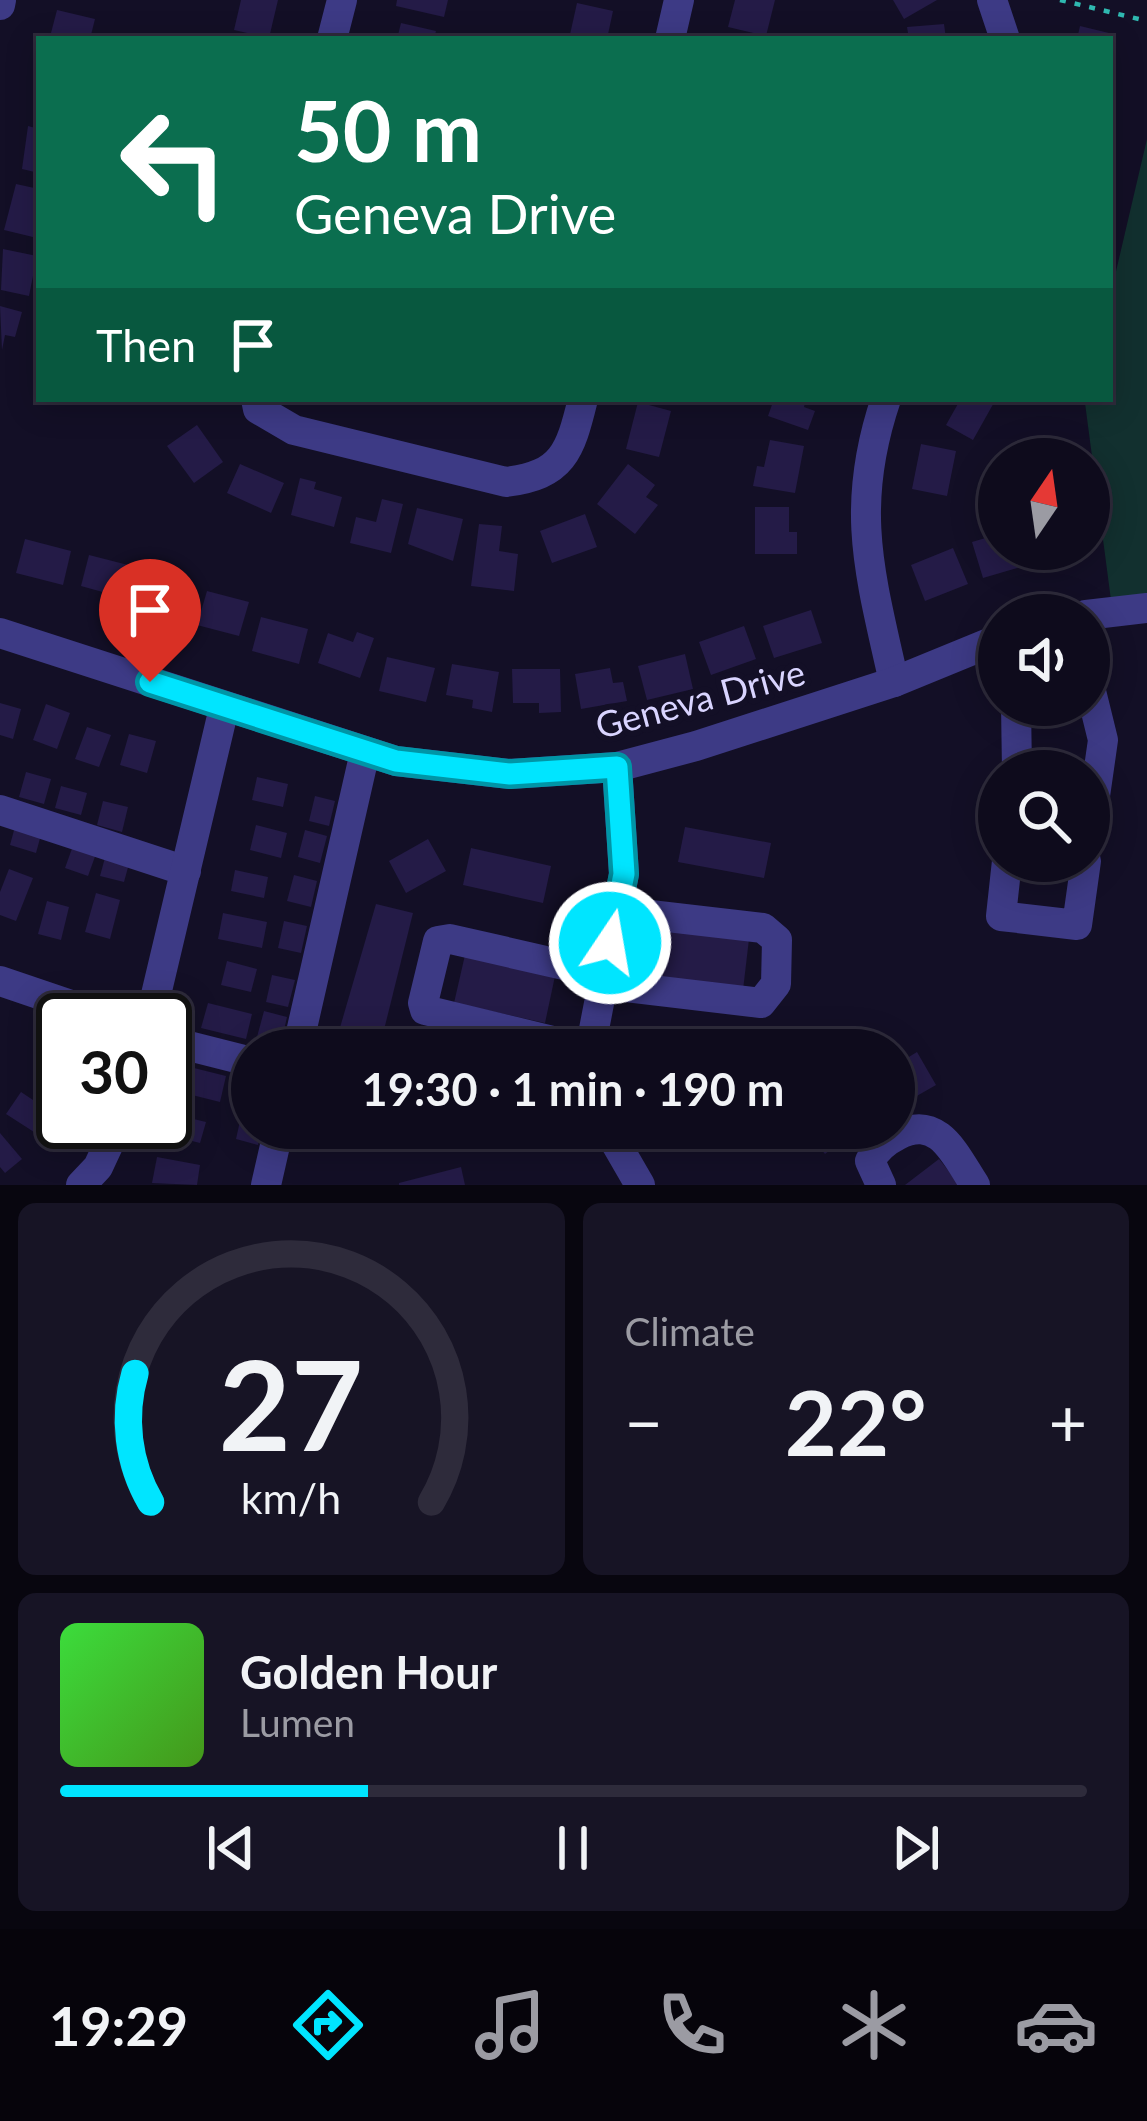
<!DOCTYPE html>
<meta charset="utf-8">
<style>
:root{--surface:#0e0b1c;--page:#171425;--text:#f1f3f6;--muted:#9b9ba3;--line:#2e2b3b;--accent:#00e5ff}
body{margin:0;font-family:Lato,sans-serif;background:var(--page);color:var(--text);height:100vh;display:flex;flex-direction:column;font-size:45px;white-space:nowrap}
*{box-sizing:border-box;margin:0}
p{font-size:39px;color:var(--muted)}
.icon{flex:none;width:66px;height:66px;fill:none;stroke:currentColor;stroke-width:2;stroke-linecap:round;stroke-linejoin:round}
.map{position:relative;height:1185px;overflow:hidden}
.sheet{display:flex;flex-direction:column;gap:18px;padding:18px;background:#08060f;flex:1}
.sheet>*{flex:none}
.guide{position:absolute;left:36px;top:36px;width:1077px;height:366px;border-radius:0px;box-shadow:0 6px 30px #0003,0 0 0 3px var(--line);background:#0b6e4f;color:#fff;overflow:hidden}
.needle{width:78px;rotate:13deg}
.controls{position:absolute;left:978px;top:438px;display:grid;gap:24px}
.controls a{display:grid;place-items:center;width:132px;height:132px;border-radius:50%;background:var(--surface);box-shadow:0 6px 30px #0003,0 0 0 3px var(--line);font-size:60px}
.speed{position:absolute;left:36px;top:993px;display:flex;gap:24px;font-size:60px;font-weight:700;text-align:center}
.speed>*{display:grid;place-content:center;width:156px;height:156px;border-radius:50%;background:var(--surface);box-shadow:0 6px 30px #0003,0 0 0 3px var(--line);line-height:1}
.speed .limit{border:6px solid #111;border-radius:18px;background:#fff;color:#111}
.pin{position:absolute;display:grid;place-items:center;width:102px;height:102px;color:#fff;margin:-123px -51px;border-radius:50% 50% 50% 0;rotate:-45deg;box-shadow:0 0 12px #0007}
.pin .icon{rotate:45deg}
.me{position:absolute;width:132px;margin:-66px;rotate:12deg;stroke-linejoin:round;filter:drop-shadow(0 0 9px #0008)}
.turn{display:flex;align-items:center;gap:42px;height:252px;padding:0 60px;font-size:54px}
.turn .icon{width:156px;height:156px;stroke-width:2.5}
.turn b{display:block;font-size:84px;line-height:102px}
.then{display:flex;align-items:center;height:114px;padding:0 60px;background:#0003;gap:24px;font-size:45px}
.big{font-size:90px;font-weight:700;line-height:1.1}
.sheet .widget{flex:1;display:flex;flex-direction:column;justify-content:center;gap:18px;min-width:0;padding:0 42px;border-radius:18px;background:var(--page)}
.sheet .dial{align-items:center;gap:0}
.dial svg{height:312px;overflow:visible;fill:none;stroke:var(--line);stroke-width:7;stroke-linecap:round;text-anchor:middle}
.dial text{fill:var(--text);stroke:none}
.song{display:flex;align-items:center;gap:36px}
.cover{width:144px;height:144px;border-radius:18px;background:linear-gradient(135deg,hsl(120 70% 55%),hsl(100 70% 35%))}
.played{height:12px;border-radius:6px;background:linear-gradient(90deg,var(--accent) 30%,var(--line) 30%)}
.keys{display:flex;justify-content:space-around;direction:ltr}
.heat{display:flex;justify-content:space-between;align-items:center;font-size:66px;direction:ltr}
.sheet .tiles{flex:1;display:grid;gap:18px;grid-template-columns:1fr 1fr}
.widget:last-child{grid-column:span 2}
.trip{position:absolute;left:231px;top:1029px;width:684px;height:120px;border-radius:60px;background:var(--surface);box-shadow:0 6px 30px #0003,0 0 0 3px var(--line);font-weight:700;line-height:120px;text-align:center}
.dock{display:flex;height:192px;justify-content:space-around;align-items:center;background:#06040b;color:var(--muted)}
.dock .icon{width:84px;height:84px}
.dock .on{color:var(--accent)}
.dock b{font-size:54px;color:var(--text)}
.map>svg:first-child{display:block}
.green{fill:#12302f}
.building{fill:#241b47}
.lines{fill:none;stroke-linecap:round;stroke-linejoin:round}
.path{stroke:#2fb8b0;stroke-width:4.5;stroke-dasharray:6 9;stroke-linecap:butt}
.minor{stroke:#3d3a85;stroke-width:30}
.route-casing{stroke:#0095a6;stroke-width:30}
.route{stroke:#00e5ff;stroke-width:21}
.labels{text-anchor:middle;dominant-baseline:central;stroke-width:12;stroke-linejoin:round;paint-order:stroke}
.street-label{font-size:36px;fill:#d9d4ff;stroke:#130f26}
</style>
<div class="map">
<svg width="1147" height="1185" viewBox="0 0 1147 1185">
<rect width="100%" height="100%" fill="#130f26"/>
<path class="green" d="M1147 139V600H1111L1085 403 1110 399V297Z"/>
<g class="building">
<path d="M241 0H278L269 38 234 30Z"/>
<path d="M397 0H448L444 17 396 6Z"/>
<path d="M735 0H775L766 36 728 27Z"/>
<path d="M893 0H937L904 19Z"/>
<path d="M577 3 613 11 607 39H569Z"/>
<path d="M57 10 95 19 90 39 51 33Z"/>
<path d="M401 23 436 31 434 39H397Z"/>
<path d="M944 24 946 39H909L907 27Z"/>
<path d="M1080 26 1113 34 1112 39H1077Z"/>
<path d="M28 126 39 129V173L22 169Z"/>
<path d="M16 184 39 189 37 238 4 230Z"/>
<path d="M3 249 37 256 29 296 1 290Z"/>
<path d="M0 306 22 312 15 337 5 335 2 350Z"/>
<path d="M774 399H806L804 407 815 411 808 430 768 416Z"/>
<path d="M953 399H996L973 440 946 425 959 402Z"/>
<path d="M638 402 671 411 659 457 626 449Z"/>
<path d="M197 425 223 462 194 483 167 446Z"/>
<path d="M770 440 804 446 795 493 753 486 757 466 764 467Z"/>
<path d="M921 444 956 451 947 496 912 489Z"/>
<path d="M240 464 284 483 271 513 227 493Z"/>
<path d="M628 464 655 485 646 497 658 505 635 534 597 504Z"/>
<path d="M300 478 316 482 314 489 342 497 334 527 291 515Z"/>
<path d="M382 499 403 504 391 553 350 543 356 517 376 522Z"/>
<path d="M755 507H789V532H797V554H755Z"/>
<path d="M417 508 463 519 453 561 408 544Z"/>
<path d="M585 514 597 547 552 563 540 531Z"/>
<path d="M479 524 502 526 499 551 518 554 514 591 471 586Z"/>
<path d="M999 534V549H1022L1027 565 983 578 972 542Z"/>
<path d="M25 539 71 551 63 585 16 573Z"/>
<path d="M953 548 968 584 925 601 911 565Z"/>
<path d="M1037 549H1063L1064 557 1039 560Z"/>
<path d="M89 555 132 566 124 598 81 586Z"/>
<path d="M146 577 192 591 182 624 136 611Z"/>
<path d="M207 591 249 602 239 636 197 625Z"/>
<path d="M811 610 822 643 774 658 763 626Z"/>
<path d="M261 617 308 629 299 664 252 651Z"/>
<path d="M744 626 756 659 711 675 699 642Z"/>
<path d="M357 632 374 638 360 678 318 663 328 633 353 642Z"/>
<path d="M685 654 693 689 647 700 638 666Z"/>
<path d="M387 657 435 668 426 702 379 691Z"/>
<path d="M452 664 499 672 492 712 472 708 473 700 446 695Z"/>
<path d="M610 668 613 683 623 682 627 701 581 709 575 674Z"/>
<path d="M512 669H560L561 712 539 713V703H513Z"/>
<path d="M0 703 21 709 13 739 0 735Z"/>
<path d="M46 704 70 713 57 749 33 740Z"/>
<path d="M87 727 111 735 99 767 75 759Z"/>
<path d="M129 734 156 741 147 773 120 765Z"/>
<path d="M26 772 51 779 44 804 19 797Z"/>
<path d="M257 777 288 784 283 807 252 800Z"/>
<path d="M61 786 87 793 81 815 55 808Z"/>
<path d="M315 796 335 801 329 826 309 821Z"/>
<path d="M103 801 128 807 122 832 97 825Z"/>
<path d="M16 823 42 831 36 853 10 845Z"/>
<path d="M256 825 287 833 281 858 250 850Z"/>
<path d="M685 827 771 843 764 878 678 862Z"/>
<path d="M305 830 327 836 320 863 298 857Z"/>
<path d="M428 839 446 871 406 893 389 861Z"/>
<path d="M74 843 97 851 88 876 65 868Z"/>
<path d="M471 848 551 866 543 903 463 885Z"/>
<path d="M106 854 130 860 124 882 100 876Z"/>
<path d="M9 869 33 878 16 921 0 915V892Z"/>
<path d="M235 870 268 877 264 898 231 891Z"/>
<path d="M294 875 317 881 311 907 287 901Z"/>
<path d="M96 893 120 900 110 939 85 932Z"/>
<path d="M47 901 69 907 61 940 38 934Z"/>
<path d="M376 904 413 913 381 1042 339 1031Z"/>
<path d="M223 913 267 922 262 948 218 939Z"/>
<path d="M284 921 307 926 301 953 278 948Z"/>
<path d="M655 928 749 939 743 990 649 979Z"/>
<path d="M465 955 555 976 545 1023 454 1003Z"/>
<path d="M227 961 257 969 251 992 221 985Z"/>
<path d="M272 975 295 980 288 1007 266 1002Z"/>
<path d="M208 1003 252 1014 246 1039 201 1028Z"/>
<path d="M264 1011 287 1017 281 1043 257 1037Z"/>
<path d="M917 1052 936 1085 894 1109V1066Z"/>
<path d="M40 1059 63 1065V1090L33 1082Z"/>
<path d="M194 1068 226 1076 220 1102 188 1094Z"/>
<path d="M247 1085 252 1086V1115L241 1112Z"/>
<path d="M21 1092 48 1110 34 1132 6 1114Z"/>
<path d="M173 1114 206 1122 200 1143 168 1135Z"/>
<path d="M240 1121 262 1128 258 1145 236 1139Z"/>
<path d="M804 1128H858L825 1154Z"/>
<path d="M0 1133 22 1159 5 1173 0 1167Z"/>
<path d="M157 1157 200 1165 197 1185 152 1183Z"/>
<path d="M939 1159 960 1185H905Z"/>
<path d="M461 1167 465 1185H399V1183Z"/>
</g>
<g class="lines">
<path class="path" d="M1060 0 1147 21"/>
<g class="minor">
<path d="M992 0 1005 39"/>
<path d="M0 5 1 0"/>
<path d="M332 39 342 0"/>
<path d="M670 39 679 0"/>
<path d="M256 399 258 409 294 430 506 482C563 475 570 452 583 399"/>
<path d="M886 399C849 508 870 574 894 682"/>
<path d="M1086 615 1147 608"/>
<path d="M0 633 396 761 510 774 617 767 696 746 894 682 999 639"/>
<path d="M1089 683 1103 740 1089 838"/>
<path d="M1016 705 1017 771"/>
<path d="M0 810 186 871"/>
<path d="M1007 861 1001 916 1077 925 1086 861"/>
<path d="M0 981 115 1020"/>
<path d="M601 984 761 1003 776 984 777 940 763 928 616 911"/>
<path d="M150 1020 224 708"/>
<path d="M165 1040 252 1062"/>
<path d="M297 1050 365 752"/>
<path d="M590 1050 425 1010 423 1003 438 941 450 939 603 974"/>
<path d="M590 1050 624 874 617 767"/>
<path d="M607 1128 640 1185"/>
<path d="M81 1185 98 1167 119 1122"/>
<path d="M266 1185 279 1128"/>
<path d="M881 1185 870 1161C876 1149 886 1141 898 1135 939 1114 955 1155 975 1185"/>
</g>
</g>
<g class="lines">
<defs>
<path id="route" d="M150 682 396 761 510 774 617 767 624 874 610 943"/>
</defs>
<use href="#route" class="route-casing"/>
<use href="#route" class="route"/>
</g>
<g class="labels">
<g class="street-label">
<text transform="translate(700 698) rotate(-15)">Geneva Drive</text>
</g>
</g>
</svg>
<div class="controls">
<a><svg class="needle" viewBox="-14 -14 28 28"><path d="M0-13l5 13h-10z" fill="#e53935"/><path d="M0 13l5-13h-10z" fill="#9b9ba3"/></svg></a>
<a><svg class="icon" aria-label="sound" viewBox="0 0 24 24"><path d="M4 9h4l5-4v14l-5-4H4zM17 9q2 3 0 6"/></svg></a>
<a><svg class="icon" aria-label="search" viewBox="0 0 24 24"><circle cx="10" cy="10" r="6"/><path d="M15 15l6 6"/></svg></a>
</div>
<div class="speed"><div class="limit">30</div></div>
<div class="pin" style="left:150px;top:682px;background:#d93025"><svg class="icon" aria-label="arrive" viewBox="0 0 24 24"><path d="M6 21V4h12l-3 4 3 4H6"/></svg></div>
<svg class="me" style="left:610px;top:943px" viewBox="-20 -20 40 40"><circle r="17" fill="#00e5ff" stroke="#fff" stroke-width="3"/><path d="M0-11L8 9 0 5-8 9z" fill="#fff"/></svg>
<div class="trip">19:30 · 1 min · 190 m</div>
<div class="guide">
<div class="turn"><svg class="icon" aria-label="left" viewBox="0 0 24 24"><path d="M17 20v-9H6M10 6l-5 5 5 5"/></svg><div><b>50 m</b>Geneva Drive</div></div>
<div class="then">Then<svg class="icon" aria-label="arrive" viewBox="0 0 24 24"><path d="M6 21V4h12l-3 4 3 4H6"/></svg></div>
</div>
</div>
<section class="sheet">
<div class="tiles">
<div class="widget dial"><svg viewBox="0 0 100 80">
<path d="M14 69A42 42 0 1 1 86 69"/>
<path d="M14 69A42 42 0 0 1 10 36" stroke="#00e5ff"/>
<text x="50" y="56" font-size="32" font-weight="700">27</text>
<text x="50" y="72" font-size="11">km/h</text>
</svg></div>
<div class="widget"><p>Climate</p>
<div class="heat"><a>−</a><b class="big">22°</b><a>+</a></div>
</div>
<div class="widget">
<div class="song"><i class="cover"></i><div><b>Golden Hour</b><p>Lumen</p></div></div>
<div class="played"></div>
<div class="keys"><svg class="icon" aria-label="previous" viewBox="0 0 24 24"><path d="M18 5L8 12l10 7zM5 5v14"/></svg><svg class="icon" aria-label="pause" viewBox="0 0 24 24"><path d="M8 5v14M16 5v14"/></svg><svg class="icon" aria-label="next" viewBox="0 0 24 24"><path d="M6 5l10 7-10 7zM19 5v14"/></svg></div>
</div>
</div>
</section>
<nav class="dock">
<b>19:29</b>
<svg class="icon on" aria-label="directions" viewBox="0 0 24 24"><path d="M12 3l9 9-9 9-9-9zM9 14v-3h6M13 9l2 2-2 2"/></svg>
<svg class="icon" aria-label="music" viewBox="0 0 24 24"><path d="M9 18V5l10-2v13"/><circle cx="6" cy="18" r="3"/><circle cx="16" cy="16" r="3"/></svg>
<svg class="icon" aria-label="phone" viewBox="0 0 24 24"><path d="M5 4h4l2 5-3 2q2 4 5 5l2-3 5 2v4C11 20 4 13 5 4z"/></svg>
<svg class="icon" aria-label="climate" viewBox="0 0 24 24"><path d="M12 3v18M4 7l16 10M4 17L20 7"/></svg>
<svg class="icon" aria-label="car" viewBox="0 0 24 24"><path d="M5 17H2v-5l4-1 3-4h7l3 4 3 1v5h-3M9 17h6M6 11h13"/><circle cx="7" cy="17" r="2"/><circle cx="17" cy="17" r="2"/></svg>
</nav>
